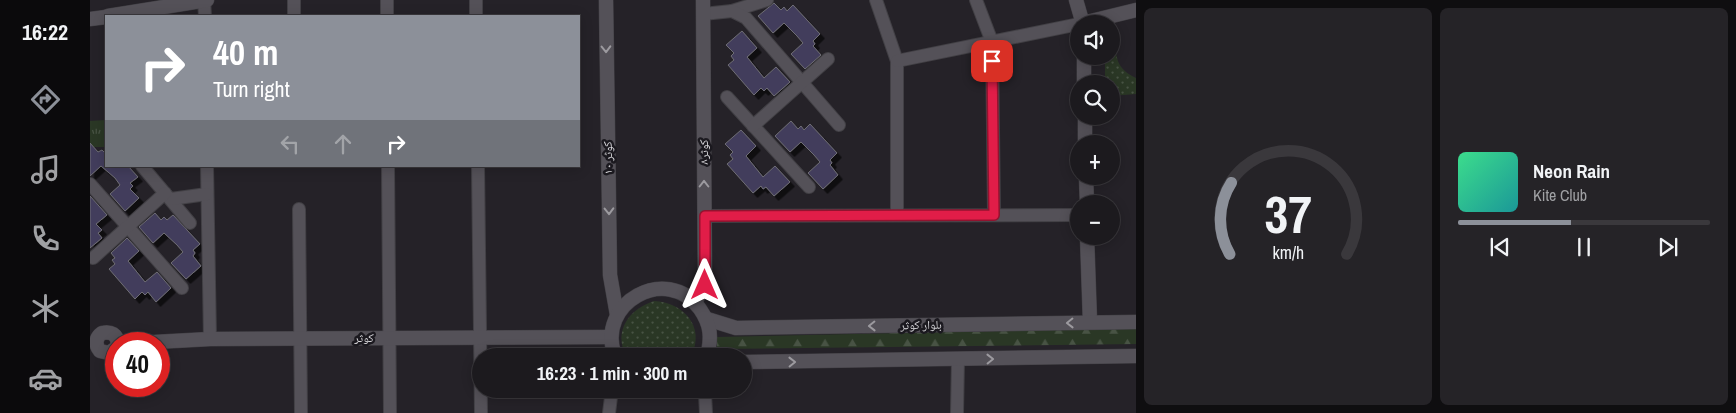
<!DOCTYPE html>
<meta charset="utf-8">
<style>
:root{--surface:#1c1a1e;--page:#252327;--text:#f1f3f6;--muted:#a0a1a4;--line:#3a383c;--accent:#8c9099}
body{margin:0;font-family:"Archivo Narrow","Noto Naskh Arabic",sans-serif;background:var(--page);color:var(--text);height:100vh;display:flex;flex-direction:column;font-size:19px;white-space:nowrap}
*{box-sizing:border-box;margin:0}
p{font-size:16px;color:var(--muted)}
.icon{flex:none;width:28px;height:28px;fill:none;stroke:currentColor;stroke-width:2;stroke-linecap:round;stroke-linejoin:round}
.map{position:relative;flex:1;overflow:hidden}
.panel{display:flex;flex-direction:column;gap:8px;padding:8px;background:#0f0e10;width:600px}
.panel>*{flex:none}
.top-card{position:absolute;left:15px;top:15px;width:475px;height:152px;border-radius:0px;box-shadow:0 2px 12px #0003,0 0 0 1px var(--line);background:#8c9099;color:#fff;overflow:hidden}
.fabs{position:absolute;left:980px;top:15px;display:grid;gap:10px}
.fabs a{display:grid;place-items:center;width:50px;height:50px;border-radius:50%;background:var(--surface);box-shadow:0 2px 12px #0003,0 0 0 1px var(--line);font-size:25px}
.speed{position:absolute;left:15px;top:332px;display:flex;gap:10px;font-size:25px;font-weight:700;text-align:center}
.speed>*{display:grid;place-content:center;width:65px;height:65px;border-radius:50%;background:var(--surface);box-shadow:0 2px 12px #0003,0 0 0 1px var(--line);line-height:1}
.speed .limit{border:8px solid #d22;background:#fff;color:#111}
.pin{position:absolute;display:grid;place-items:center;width:42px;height:42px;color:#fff;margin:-21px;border-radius:10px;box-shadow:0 2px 8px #0006}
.me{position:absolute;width:55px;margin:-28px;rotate:0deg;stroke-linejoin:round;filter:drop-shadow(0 0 4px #0008)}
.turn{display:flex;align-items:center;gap:18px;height:105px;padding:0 25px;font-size:22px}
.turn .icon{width:65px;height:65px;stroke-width:2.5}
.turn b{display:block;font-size:35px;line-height:42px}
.lanes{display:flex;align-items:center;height:48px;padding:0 25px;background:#0003;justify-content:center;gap:25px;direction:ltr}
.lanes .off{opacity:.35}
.panel .widget{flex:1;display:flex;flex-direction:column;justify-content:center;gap:8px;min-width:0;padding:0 18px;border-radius:8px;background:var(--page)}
.panel .dial{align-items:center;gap:0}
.dial svg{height:130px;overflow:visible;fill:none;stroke:var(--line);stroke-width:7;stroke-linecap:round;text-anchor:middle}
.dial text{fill:var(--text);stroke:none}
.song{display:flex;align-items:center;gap:15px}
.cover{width:60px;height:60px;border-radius:8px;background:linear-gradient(135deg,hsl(150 70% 55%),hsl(180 70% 35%))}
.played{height:5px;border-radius:2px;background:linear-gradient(90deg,var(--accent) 45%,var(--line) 45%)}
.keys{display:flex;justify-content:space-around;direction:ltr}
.panel .tiles{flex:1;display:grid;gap:8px;grid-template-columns:repeat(2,1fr)}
.trip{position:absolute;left:382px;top:348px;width:280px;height:50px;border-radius:25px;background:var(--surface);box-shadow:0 2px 12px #0003,0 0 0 1px var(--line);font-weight:800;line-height:50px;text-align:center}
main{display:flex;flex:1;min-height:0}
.menu{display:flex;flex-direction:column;width:90px;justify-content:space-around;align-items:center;background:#0b0a0c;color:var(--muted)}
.menu .icon{width:35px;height:35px}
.menu .on{color:var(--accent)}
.menu b{font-size:22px;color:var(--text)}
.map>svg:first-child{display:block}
.grass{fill:url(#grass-dots)}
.forest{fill:url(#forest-firs)}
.park{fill:url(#park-tufts)}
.building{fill:#433e5b;stroke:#6e6d74;filter:url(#shadow)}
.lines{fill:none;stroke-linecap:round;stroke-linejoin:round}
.minor-casing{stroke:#424045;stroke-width:14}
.tertiary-casing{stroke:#424045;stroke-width:15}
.secondary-casing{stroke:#424045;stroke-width:15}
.minor{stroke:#545158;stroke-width:12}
.tertiary{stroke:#545158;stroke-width:14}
.secondary{stroke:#545158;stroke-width:14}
.oneway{stroke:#9c9a9f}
.route-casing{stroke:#92132f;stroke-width:12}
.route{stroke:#e11d48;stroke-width:9}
.labels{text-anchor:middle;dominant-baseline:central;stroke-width:5;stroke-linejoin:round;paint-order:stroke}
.street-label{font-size:12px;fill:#d6d5d9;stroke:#1b191f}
</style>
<main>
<nav class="menu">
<b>16:22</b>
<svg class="icon on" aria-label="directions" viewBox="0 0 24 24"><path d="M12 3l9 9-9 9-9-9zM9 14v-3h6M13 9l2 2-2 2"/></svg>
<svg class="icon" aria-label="music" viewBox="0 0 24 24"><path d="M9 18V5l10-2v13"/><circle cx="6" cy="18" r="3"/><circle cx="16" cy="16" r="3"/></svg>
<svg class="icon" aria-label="phone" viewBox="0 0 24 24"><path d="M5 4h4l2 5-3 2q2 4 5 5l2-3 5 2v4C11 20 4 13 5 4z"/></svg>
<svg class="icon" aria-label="climate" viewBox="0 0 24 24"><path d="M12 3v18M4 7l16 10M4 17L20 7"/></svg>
<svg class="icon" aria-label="car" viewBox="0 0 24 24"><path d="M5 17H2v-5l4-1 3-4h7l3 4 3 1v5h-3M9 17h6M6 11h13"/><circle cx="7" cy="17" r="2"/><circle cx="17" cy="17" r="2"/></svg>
</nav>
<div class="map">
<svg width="1046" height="413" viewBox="0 0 1046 413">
<defs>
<pattern id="grass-dots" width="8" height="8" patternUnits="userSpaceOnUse" patternTransform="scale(1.25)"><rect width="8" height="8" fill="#2a3725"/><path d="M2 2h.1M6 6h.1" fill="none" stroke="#485344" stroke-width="1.8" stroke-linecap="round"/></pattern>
<pattern id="forest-firs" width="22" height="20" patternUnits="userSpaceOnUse" patternTransform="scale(1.25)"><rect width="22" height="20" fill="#2a3725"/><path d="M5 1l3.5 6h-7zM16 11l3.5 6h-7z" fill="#485344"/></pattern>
<pattern id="park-tufts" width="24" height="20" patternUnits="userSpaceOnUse" patternTransform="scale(1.25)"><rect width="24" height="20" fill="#2a3725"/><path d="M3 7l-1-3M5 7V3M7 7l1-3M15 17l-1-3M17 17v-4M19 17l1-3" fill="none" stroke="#485344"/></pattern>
<filter id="shadow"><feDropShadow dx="4.5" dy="4.5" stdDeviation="0" flood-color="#0009"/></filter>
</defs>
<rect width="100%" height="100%" fill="#252228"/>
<g class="grass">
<path d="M1026 39C1025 58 1027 69 1046 78V94L1021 96V84H1015V56H1021V46Z"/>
<path d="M564 301C593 302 616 327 601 356H536C523 331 539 309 564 301Z"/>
</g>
<path class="forest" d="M1046 328V344L627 349V337Z"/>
<path class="park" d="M16 120V147H0V121Z"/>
<g class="building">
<path d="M684 3 691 10 694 7 697 11 703 5 730 34 723 41 725 44 723 46 731 55 715 69 701 54 713 43 707 36 694 23 683 33 668 16Z"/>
<path d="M652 31 667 48 657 57 674 78 686 67 700 82 684 96 677 88 674 91 671 88 664 95 638 65 644 60 641 56 644 53 636 45Z"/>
<path d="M701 121 708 129 711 126 714 130 720 124 747 153 740 160 742 163 740 165 748 175 733 189 718 173 730 162 724 155 711 142 700 152 685 136Z"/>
<path d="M651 130 666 146 656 156 673 177 685 166 700 182 684 196 676 187 673 189 671 186 663 193 637 164 643 159 640 155 643 152 635 144Z"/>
<path d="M0 143 8 152 12 150 16 154V166H38L48 177 40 183 43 186 40 189 49 198 35 211 20 194 30 185 25 178 11 166 0 176Z"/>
<path d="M0 196 17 215 6 224 12 230 8 233 12 238 0 248Z"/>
<path d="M65 213 71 220 74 217 77 220 83 215 110 244 103 250 105 253 103 256 111 266 96 279 81 263 93 252 87 245 74 233 63 243 49 227Z"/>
<path d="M37 238 49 251 38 261 55 282 67 272 81 288 66 302 58 292 55 295 52 292 45 299 19 269 25 264 22 260 25 258 21 253Z"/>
</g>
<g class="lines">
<defs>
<g id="minor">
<path d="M114 0 115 16"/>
<path d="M297 0V16"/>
<path d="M386 0V16"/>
<path d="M786 0 807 61V214"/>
<path d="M886 0 902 42 904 215"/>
<path d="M642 11 677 0"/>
<path d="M613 14 642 11 656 18 749 125"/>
<path d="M204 16V0"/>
<path d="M807 61 989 24"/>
<path d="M637 97 719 187"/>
<path d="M663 126 738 59"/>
<path d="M52 166 100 223"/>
<path d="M117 166 120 339"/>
<path d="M298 166 300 413"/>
<path d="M388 166 391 413"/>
<path d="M0 184 92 288"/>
<path d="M81 199 117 194"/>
<path d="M209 209 211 413"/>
<path d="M615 216 989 215"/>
<path d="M3 258 75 193"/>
<path d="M612 389 615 394 616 413"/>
<path d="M519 413 522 389"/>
<path d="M867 413 868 359"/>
</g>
<g id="tertiary">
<path d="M516 0 520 275 527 315"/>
<path d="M986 0 993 24"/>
<path d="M18 16 117 0"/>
<path d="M0 19 16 17"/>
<path d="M993 23 1046 10"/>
<path d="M994 56V84"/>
<path d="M995 116V144"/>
<path d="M996 176 997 204"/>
<path d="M997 236 1000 322"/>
<path d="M605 302 615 285 613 0"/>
</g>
<g id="secondary">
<path d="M617 319 646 328 1046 322"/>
<path d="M28 344 120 339 521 337"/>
<path d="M26 348 19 353 10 351C5 345 5 338 12 333 21 331 27 334 28 344"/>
<path d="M525 356C505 303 577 263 610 309 621 325 622 338 617 356"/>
<path d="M654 362 1046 356"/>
</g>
</defs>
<use href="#minor" class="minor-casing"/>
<use href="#tertiary" class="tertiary-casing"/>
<use href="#secondary" class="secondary-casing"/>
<use href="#minor" class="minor"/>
<use href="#tertiary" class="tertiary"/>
<use href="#secondary" class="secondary"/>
</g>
<defs><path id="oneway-chevron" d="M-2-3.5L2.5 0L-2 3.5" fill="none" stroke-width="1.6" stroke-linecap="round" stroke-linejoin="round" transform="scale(1.25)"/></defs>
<g class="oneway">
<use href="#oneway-chevron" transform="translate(516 49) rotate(89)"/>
<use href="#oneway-chevron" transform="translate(614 184) rotate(-90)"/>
<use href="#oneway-chevron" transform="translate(519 211) rotate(89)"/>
<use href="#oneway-chevron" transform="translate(980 323) rotate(179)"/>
<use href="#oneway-chevron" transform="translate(782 326) rotate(179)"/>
<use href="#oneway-chevron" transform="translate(900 359) rotate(-1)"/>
<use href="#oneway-chevron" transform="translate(702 362) rotate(-1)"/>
</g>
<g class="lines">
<defs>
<path id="route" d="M615 285V216L904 215 902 61"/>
</defs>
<use href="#route" class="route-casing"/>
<use href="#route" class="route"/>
</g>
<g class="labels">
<g class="street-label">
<text transform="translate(614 152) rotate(-90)">کوثر۸</text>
<text transform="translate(518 158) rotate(-91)">کوثر ۱۰</text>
<text transform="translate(831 325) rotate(-1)">بلوار کوثر</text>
<text x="274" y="338">کوثر</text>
</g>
</g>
</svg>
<div class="fabs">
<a><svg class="icon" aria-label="sound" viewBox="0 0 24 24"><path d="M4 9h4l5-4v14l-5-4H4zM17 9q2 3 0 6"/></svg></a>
<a><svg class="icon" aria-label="search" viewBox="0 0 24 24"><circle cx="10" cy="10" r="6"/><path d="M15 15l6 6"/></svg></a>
<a>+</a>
<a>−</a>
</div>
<div class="speed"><div class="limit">40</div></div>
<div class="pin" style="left:902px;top:61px;background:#d93025"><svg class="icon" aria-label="arrive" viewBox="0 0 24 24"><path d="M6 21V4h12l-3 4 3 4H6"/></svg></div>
<svg class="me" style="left:615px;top:285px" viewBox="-20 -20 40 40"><path d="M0-17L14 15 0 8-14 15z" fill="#e11d48" stroke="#fff" stroke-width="4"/></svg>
<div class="trip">16:23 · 1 min · 300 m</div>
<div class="top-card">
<div class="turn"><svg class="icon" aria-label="right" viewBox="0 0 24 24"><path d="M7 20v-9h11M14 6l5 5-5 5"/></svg><div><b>40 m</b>Turn right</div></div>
<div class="lanes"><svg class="icon off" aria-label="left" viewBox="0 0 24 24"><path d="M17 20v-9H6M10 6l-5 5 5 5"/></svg><svg class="icon off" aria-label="ahead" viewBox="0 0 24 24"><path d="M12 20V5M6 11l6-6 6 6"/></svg><svg class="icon" aria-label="right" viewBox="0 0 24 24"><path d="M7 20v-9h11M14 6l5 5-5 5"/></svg></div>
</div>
</div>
<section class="panel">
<div class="tiles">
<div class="widget dial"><svg viewBox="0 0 100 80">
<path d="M14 69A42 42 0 1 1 86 69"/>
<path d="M14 69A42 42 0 0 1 15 25" stroke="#8c9099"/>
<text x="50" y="56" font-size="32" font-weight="700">37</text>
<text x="50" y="72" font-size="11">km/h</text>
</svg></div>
<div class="widget">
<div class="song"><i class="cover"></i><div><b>Neon Rain</b><p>Kite Club</p></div></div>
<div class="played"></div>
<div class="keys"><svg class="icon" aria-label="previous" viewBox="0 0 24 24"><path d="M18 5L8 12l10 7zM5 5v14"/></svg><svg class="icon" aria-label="pause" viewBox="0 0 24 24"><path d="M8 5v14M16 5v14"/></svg><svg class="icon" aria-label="next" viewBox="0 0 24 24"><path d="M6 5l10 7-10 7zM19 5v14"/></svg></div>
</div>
</div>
</section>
</main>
